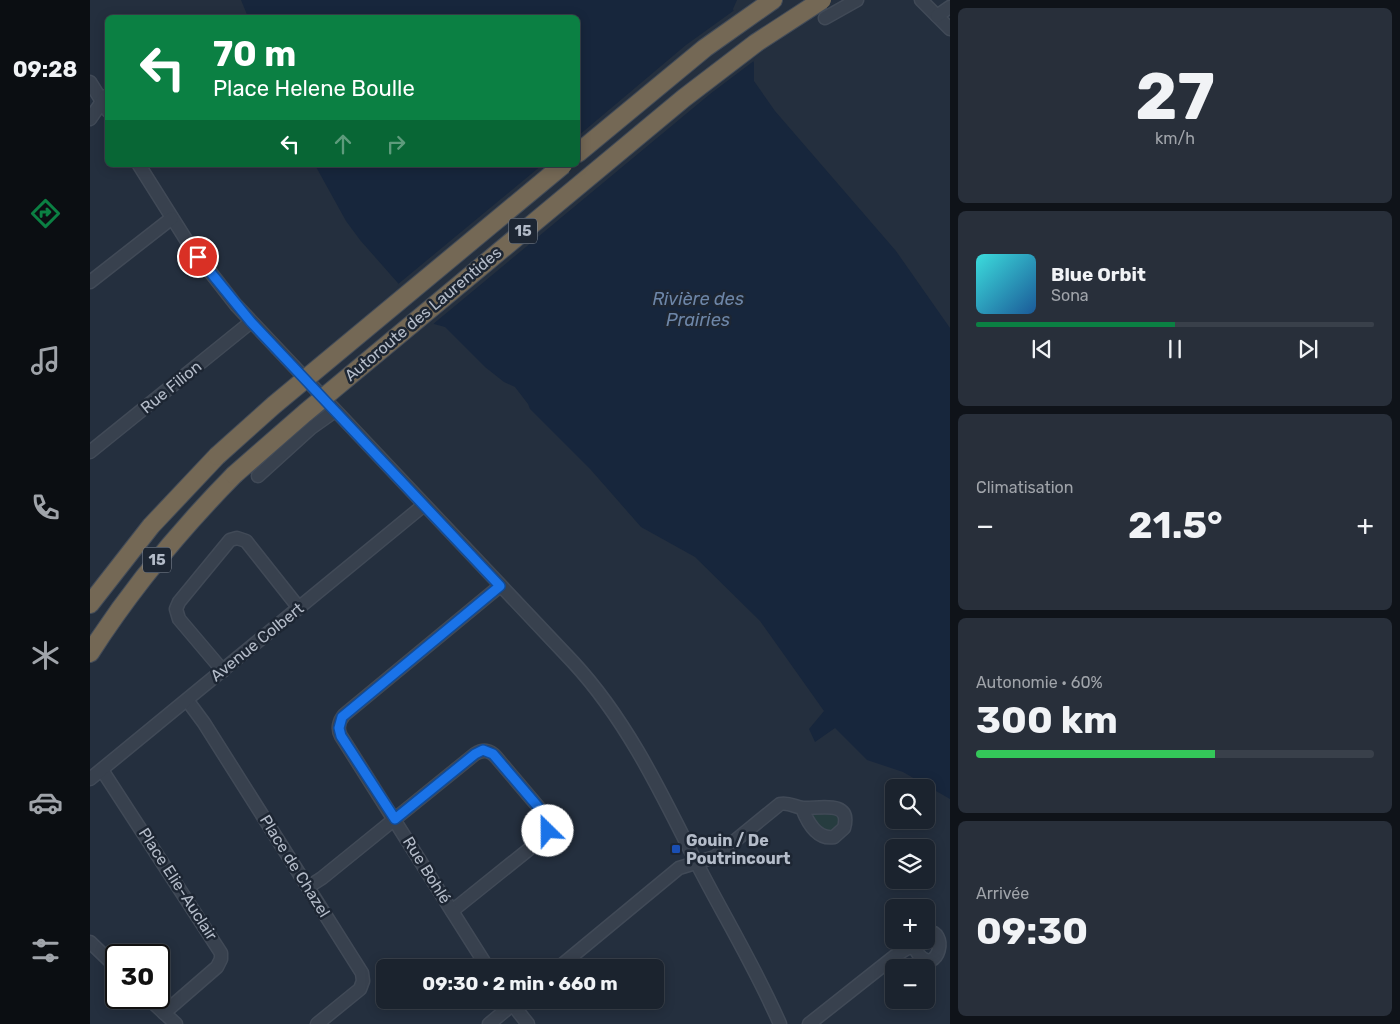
<!DOCTYPE html>
<html lang="fr">
<meta charset="utf-8">
<style>
:root{--surface:#1b232e;--page:#282f3a;--text:#f1f3f6;--muted:#a0a4aa;--line:#39404a;--accent:#0b8043}
body{margin:0;font-family:Rubik,sans-serif;background:var(--page);color:var(--text);height:100vh;display:flex;flex-direction:column;font-size:19px;white-space:nowrap}
*{box-sizing:border-box;margin:0}
p{font-size:16px;color:var(--muted)}
.icon{flex:none;width:28px;height:28px;fill:none;stroke:currentColor;stroke-width:2;stroke-linecap:round;stroke-linejoin:round}
.map{position:relative;flex:1;overflow:hidden}
.side{display:flex;flex-direction:column;gap:8px;padding:8px;background:#0f1319;width:450px}
.side>*{flex:none}
.banner{position:absolute;left:15px;top:15px;width:475px;height:152px;border-radius:8px;box-shadow:0 2px 12px #0003,0 0 0 1px var(--line);background:#0b8043;color:#fff;overflow:hidden}
.fabs{position:absolute;left:795px;top:779px;display:grid;gap:10px}
.fabs a{display:grid;place-items:center;width:50px;height:50px;border-radius:8px;background:var(--surface);box-shadow:0 2px 12px #0003,0 0 0 1px var(--line);font-size:25px}
.speed{position:absolute;left:15px;top:944px;display:flex;gap:10px;font-size:25px;font-weight:700;text-align:center}
.speed>*{display:grid;place-content:center;width:65px;height:65px;border-radius:50%;background:var(--surface);box-shadow:0 2px 12px #0003,0 0 0 1px var(--line);line-height:1}
.speed .limit{border:2px solid #111;border-radius:8px;background:#fff;color:#111}
.pin{position:absolute;display:grid;place-items:center;width:42px;height:42px;color:#fff;margin:-21px;border:2px solid #fff;border-radius:50%;box-shadow:0 1px 5px #0007}
.me{position:absolute;width:55px;margin:-28px;rotate:337deg;stroke-linejoin:round;filter:drop-shadow(0 0 4px #0008)}
.turn{display:flex;align-items:center;gap:18px;height:105px;padding:0 25px;font-size:22px}
.turn .icon{width:65px;height:65px;stroke-width:2.5}
.turn b{display:block;font-size:35px;line-height:42px}
.lanes{display:flex;align-items:center;height:48px;padding:0 25px;background:#0003;justify-content:center;gap:25px;direction:ltr}
.lanes .off{opacity:.35}
.big{font-size:38px;font-weight:700;line-height:1.1}
.side .tile{flex:1;display:flex;flex-direction:column;justify-content:center;gap:8px;min-width:0;padding:0 18px;border-radius:8px;background:var(--page)}
.side .dial{align-items:center;gap:0}
.dial b{font-size:65px;line-height:1}
.song{display:flex;align-items:center;gap:15px}
.cover{width:60px;height:60px;border-radius:8px;background:linear-gradient(135deg,hsl(180 70% 55%),hsl(210 70% 35%))}
.played{height:5px;border-radius:2px;background:linear-gradient(90deg,var(--accent) 50%,var(--line) 50%)}
.keys{display:flex;justify-content:space-around;direction:ltr}
.heat{display:flex;justify-content:space-between;align-items:center;font-size:28px;direction:ltr}
.charge{height:8px;border-radius:4px;background:linear-gradient(90deg,#34c759 60%,var(--line) 0)}
.trip{position:absolute;left:286px;top:959px;width:288px;height:50px;border-radius:8px;background:var(--surface);box-shadow:0 2px 12px #0003,0 0 0 1px var(--line);font-weight:700;line-height:50px;text-align:center}
main{display:flex;flex:1;min-height:0}
.tabs{display:flex;flex-direction:column;width:90px;justify-content:space-around;align-items:center;background:#0b0e12;color:var(--muted)}
.tabs .icon{width:35px;height:35px}
.tabs .current{color:var(--accent)}
.tabs b{font-size:22px;color:var(--text)}
.map>svg:first-child{display:block}
.green{fill:#263c3f}
.water{fill:#17263c}
.pier{fill:#242f3e}
.lines{fill:none;stroke-linecap:round;stroke-linejoin:round}
.minor-casing{stroke:#414a57;stroke-width:15}
.highway-casing{stroke:#434c59;stroke-width:20}
.minor{stroke:#38414e;stroke-width:12}
.highway{stroke:#746855;stroke-width:18}
.highway-bridge-casing{stroke:#434c59;stroke-width:20;stroke-linecap:butt}
.highway-bridge{stroke:#746855;stroke-width:18}
.route-casing{stroke:#114b97;stroke-width:12}
.route{stroke:#1a73e8;stroke-width:9}
.transit-dot{fill:#1a4fb4;stroke:#1d2633;stroke-width:2}
.labels{text-anchor:middle;dominant-baseline:central;stroke-width:5;stroke-linejoin:round;paint-order:stroke}
.shield{fill:#1d2633;stroke:#878f9c;stroke-width:1}
.shield-label{font-size:15px;font-weight:bold;fill:#b4bcc9}
.street-label{font-size:16px;fill:#b4bcc9;stroke:#1d2633}
.poi-label{font-size:16px;font-weight:bold;fill:#b4bcc9;stroke:#1d2633;text-anchor:start}
.water-label{font-size:18px;font-style:italic;fill:#6d86a8;stroke:#1d2633}
</style>
<main>
<nav class="tabs">
<b>09:28</b>
<svg class="icon current" aria-label="directions" viewBox="0 0 24 24"><path d="M12 3l9 9-9 9-9-9zM9 14v-3h6M13 9l2 2-2 2"/></svg>
<svg class="icon" aria-label="music" viewBox="0 0 24 24"><path d="M9 18V5l10-2v13"/><circle cx="6" cy="18" r="3"/><circle cx="16" cy="16" r="3"/></svg>
<svg class="icon" aria-label="phone" viewBox="0 0 24 24"><path d="M5 4h4l2 5-3 2q2 4 5 5l2-3 5 2v4C11 20 4 13 5 4z"/></svg>
<svg class="icon" aria-label="climate" viewBox="0 0 24 24"><path d="M12 3v18M4 7l16 10M4 17L20 7"/></svg>
<svg class="icon" aria-label="car" viewBox="0 0 24 24"><path d="M5 17H2v-5l4-1 3-4h7l3 4 3 1v5h-3M9 17h6M6 11h13"/><circle cx="7" cy="17" r="2"/><circle cx="17" cy="17" r="2"/></svg>
<svg class="icon" aria-label="filters" viewBox="0 0 24 24"><path d="M4 7h16M4 17h16"/><circle cx="9" cy="7" r="2"/><circle cx="15" cy="17" r="2"/></svg>
</nav>
<div class="map">
<svg width="860" height="1024" viewBox="0 0 860 1024">
<rect width="100%" height="100%" fill="#242f3e"/>
<path class="green" d="M723 812H743L749 819 748 826 741 832 732 829 721 816Z"/>
<path class="water" d="M151 0H647L643 9 664 63V81L685 111 806 251 860 328V799L813 772 777 760 745 728 725 742 719 729 734 711 670 621 605 557 551 527 501 470 440 409 438 404 425 387 414 382 395 367 355 327 344 324 270 240 256 221 225 165H488V18L158 17Z"/>
<path class="pier" d="M646 9 665 60 620 94 342 325 307 285 452 165H488V136L596 45Z"/>
<g class="lines">
<defs>
<g id="minor">
<path d="M831 0 860 29"/>
<path d="M847 16 860 7"/>
<path d="M735 18 767 0"/>
<path d="M0 82 18 111"/>
<path d="M0 119 16 96"/>
<path d="M49 165 100 246 146 305 483 662C534 717 568 786 601 852 630 910 664 964 690 1024"/>
<path d="M0 282 82 218"/>
<path d="M0 452 161 322"/>
<path d="M168 476 221 428 245 411"/>
<path d="M133 671 89 619 86 609 89 602 140 540 147 538 156 541 209 608"/>
<path d="M97 700 114 723 272 973 273 981 270 989 227 1024"/>
<path d="M12 770 131 953V959L127 967 74 1013"/>
<path d="M0 779 334 505"/>
<path d="M218 887 232 878 385 754C393 749 400 750 406 757L456 816C460 824 460 831 453 838L362 911"/>
<path d="M827 940C825 945 825 950 829 955 848 976 860 929 836 932"/>
<path d="M0 942 26 967"/>
<path d="M398 968 251 736C247 729 249 721 254 715L410 586"/>
<path d="M468 968 589 868 625 857 690 804C699 802 705 807 713 808 728 809 762 799 754 828L744 837C727 840 717 821 712 808"/>
<path d="M58 998 86 1024"/>
<path d="M419 1000 438 1024"/>
<path d="M399 1024 428 1000"/>
<path d="M719 1024 805 956 816 949 825 946"/>
</g>
<g id="highway">
<path d="M488 153 615 48 683 0"/>
<path d="M0 604 61 526 127 456"/>
<path d="M0 653C41 589 90 530 144 475"/>
</g>
</defs>
<use href="#minor" class="minor-casing"/>
<use href="#highway" class="highway-casing"/>
<use href="#minor" class="minor"/>
<use href="#highway" class="highway"/>
<defs>
<g id="highway-bridge">
<path d="M127 456 184 405 473 165"/>
<path d="M144 475 215 413 594 98 666 43 732 0"/>
</g>
</defs>
<use href="#highway-bridge" class="highway-bridge-casing"/>
<use href="#highway-bridge" class="highway-bridge"/>
</g>
<g class="lines">
<defs>
<path id="route" d="M108 257 161 322 410 586 252 717 249 728 251 736 305 819 385 754 393 750 403 754 455 815 458 822V831"/>
</defs>
<use href="#route" class="route-casing"/>
<use href="#route" class="route"/>
</g>
<rect class="transit-dot" x="581" y="844" width="10" height="10" rx="2.5"/>
<g class="labels">
<g class="shield">
<rect x="419" y="218.5" width="28" height="25" rx="4"/>
<rect x="53" y="547.5" width="28" height="25" rx="4"/>
</g>
<g class="shield-label">
<text x="433" y="231">15</text>
<text x="67" y="560">15</text>
</g>
<g class="street-label">
<text transform="translate(333 314) rotate(-40)">Autoroute des Laurentides</text>
<text transform="translate(81 387) rotate(-39)">Rue Filion</text>
<text transform="translate(167 642) rotate(-39)">Avenue Colbert</text>
<text transform="translate(205 866) rotate(58)">Place de Chazel</text>
<text transform="translate(337 870) rotate(58)">Rue Bohlé</text>
<text transform="translate(88 884) rotate(57)">Place Elie-Auclair</text>
</g>
<g class="poi-label">
<text x="596" y="840">Gouin / De<tspan x="596" dy="18">Poutrincourt</tspan></text>
</g>
<g class="water-label">
<text x="608" y="299">Rivière des<tspan x="608" dy="21">Prairies</tspan></text>
</g>
</g>
</svg>
<div class="fabs">
<a><svg class="icon" aria-label="search" viewBox="0 0 24 24"><circle cx="10" cy="10" r="6"/><path d="M15 15l6 6"/></svg></a>
<a><svg class="icon" aria-label="layers" viewBox="0 0 24 24"><path d="M12 4l9 5-9 5-9-5zM3 14l9 5 9-5"/></svg></a>
<a>+</a>
<a>−</a>
</div>
<div class="speed"><div class="limit">30</div></div>
<div class="pin" style="left:108px;top:257px;background:#d93025"><svg class="icon" aria-label="arrive" viewBox="0 0 24 24"><path d="M6 21V4h12l-3 4 3 4H6"/></svg></div>
<svg class="me" style="left:458px;top:831px" viewBox="-20 -20 40 40"><circle r="19" fill="#fff"/><path d="M0-13L10 11 0 6-10 11z" fill="#1a73e8"/></svg>
<div class="trip">09:30 · 2 min · 660 m</div>
<div class="banner">
<div class="turn"><svg class="icon" aria-label="left" viewBox="0 0 24 24"><path d="M17 20v-9H6M10 6l-5 5 5 5"/></svg><div><b>70 m</b>Place Helene Boulle</div></div>
<div class="lanes"><svg class="icon" aria-label="left" viewBox="0 0 24 24"><path d="M17 20v-9H6M10 6l-5 5 5 5"/></svg><svg class="icon off" aria-label="ahead" viewBox="0 0 24 24"><path d="M12 20V5M6 11l6-6 6 6"/></svg><svg class="icon off" aria-label="right" viewBox="0 0 24 24"><path d="M7 20v-9h11M14 6l5 5-5 5"/></svg></div>
</div>
</div>
<section class="side">
<div class="tile dial"><b>27</b><p>km/h</p></div>
<div class="tile">
<div class="song"><i class="cover"></i><div><b>Blue Orbit</b><p>Sona</p></div></div>
<div class="played"></div>
<div class="keys"><svg class="icon" aria-label="previous" viewBox="0 0 24 24"><path d="M18 5L8 12l10 7zM5 5v14"/></svg><svg class="icon" aria-label="pause" viewBox="0 0 24 24"><path d="M8 5v14M16 5v14"/></svg><svg class="icon" aria-label="next" viewBox="0 0 24 24"><path d="M6 5l10 7-10 7zM19 5v14"/></svg></div>
</div>
<div class="tile"><p>Climatisation</p>
<div class="heat"><a>−</a><b class="big">21.5°</b><a>+</a></div>
</div>
<div class="tile"><p>Autonomie · 60%</p><b class="big">300 km</b><div class="charge"></div></div>
<div class="tile"><p>Arrivée</p><b class="big">09:30</b></div>
</section>
</main>
